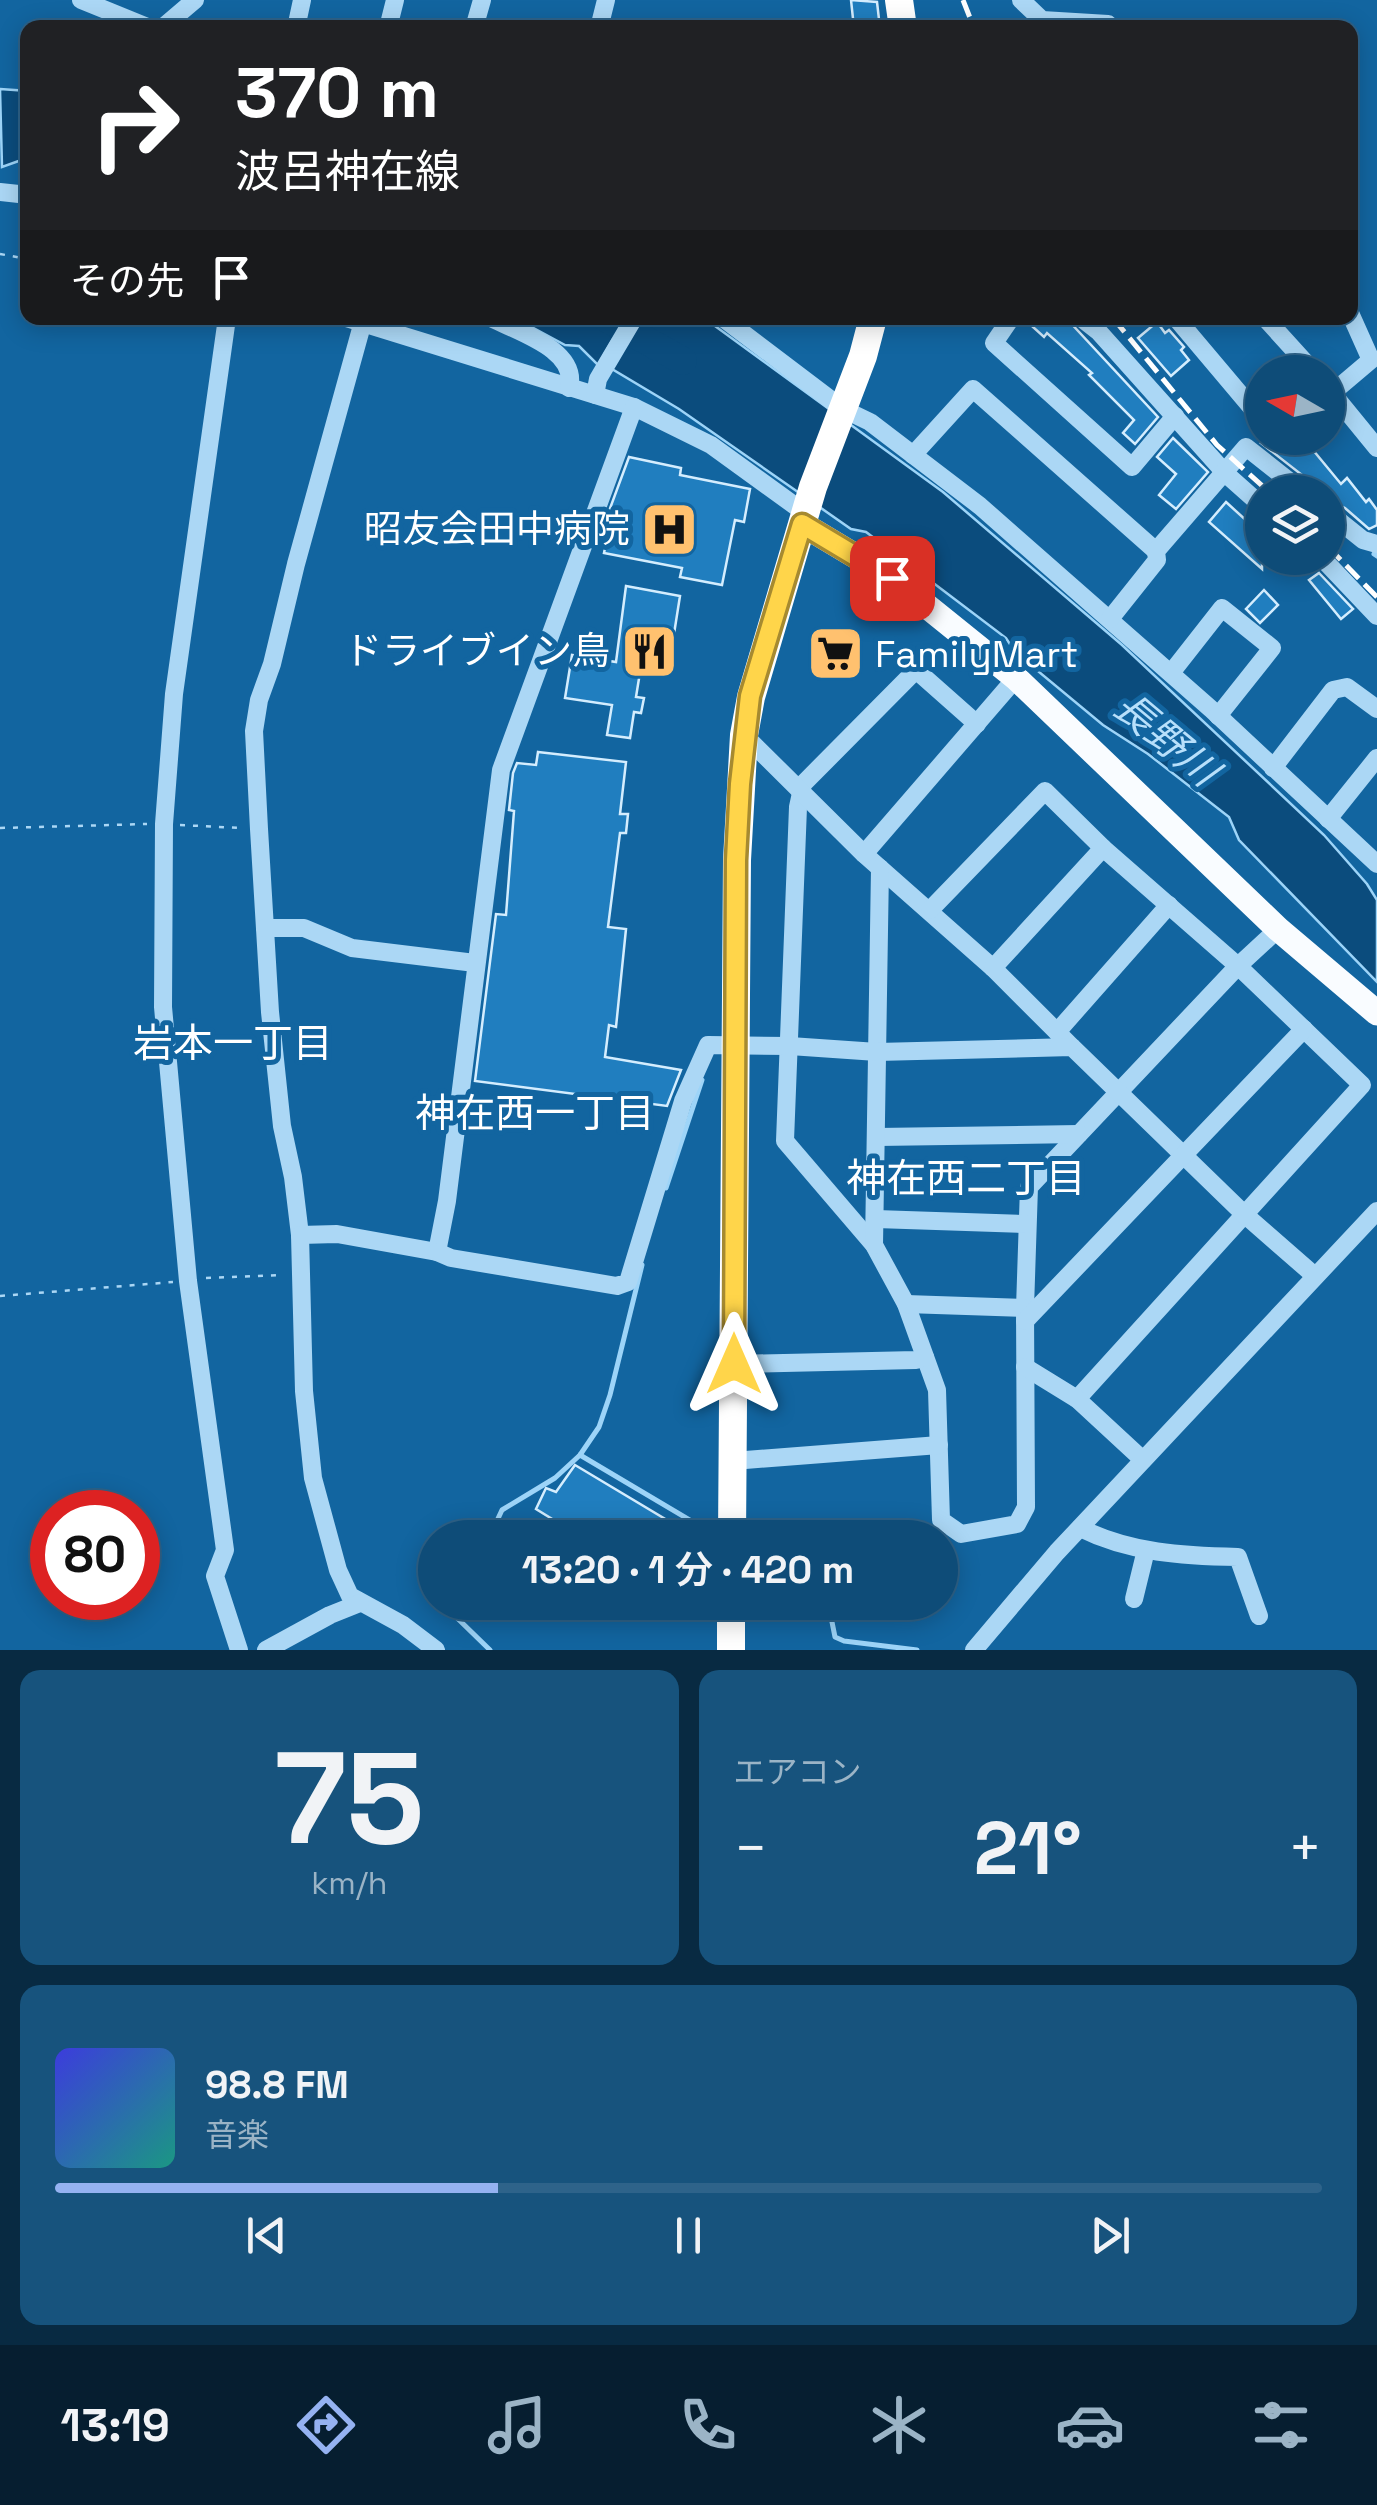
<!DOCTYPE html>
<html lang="ja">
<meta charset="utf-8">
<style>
:root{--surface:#0e4c78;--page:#17537d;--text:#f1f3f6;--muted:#9bb4c6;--line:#2e638a;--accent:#95b2f1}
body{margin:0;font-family:"Space Grotesk","Noto Sans JP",sans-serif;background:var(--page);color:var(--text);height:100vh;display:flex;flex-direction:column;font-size:38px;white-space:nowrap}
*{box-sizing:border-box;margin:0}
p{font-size:32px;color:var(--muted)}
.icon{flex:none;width:55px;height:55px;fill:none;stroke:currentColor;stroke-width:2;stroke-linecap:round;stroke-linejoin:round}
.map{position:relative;height:1650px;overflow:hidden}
.panel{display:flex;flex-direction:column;gap:20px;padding:20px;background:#082a42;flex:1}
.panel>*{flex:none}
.banner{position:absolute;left:20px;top:20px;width:1338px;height:305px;border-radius:20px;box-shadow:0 5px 25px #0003,0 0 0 2px var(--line);background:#202124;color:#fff;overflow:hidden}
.needle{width:65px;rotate:279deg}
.buttons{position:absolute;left:1245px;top:355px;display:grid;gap:20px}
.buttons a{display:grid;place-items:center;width:100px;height:100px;border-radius:50%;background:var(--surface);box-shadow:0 5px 25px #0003,0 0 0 2px var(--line);font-size:50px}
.speed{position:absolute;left:30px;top:1490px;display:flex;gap:20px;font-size:50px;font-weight:700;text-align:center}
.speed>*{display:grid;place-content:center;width:130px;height:130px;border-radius:50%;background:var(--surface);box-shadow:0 5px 25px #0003,0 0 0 2px var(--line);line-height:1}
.speed .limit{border:15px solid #d22;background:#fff;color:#111}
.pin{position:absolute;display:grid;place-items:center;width:85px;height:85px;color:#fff;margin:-42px;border-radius:20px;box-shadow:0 5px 15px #0006}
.me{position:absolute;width:110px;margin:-55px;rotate:0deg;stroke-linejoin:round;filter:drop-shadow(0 0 8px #0008)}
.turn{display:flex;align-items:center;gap:35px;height:210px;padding:0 50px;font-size:45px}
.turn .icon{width:130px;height:130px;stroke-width:2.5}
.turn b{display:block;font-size:70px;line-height:85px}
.then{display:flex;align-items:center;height:95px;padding:0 50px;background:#0003;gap:20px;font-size:38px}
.big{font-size:75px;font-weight:600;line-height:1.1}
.panel .widget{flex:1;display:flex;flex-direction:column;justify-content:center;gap:15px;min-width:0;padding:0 35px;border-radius:20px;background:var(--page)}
.panel .dial{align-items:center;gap:0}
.dial b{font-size:130px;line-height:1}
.song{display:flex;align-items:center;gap:30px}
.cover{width:120px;height:120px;border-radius:15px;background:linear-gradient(135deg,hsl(240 70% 55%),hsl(170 70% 35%))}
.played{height:10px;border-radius:5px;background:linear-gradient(90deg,var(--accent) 35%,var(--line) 35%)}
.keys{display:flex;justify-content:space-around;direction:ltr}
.heat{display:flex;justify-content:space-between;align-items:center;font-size:55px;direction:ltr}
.panel .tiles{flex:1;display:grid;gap:20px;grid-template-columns:1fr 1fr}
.widget:last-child{grid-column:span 2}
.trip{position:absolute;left:418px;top:1520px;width:540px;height:100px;border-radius:50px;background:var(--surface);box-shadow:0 5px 25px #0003,0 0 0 2px var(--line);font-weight:600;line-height:100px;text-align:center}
.menu{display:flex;height:160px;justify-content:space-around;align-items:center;background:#061e30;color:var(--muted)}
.menu .icon{width:70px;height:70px}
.menu .current{color:var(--accent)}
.menu b{font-size:45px;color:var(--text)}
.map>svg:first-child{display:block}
.water{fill:#0b4c7d;stroke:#9dd4f8;stroke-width:2.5}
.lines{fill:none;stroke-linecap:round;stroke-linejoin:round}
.stream{stroke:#9dd4f8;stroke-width:5}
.river{stroke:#0b4c7d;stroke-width:28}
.building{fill:#207ebf;stroke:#d4edfe;stroke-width:2.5}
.path{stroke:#abd7f5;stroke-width:2.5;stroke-dasharray:5 8;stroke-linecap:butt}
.minor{stroke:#abd7f5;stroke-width:18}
.major{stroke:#f9fcff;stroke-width:25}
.highway{stroke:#fff;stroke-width:28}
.rail{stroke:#fff;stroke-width:5;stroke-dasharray:18 8;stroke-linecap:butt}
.route-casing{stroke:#a68a30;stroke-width:25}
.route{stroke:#ffd54a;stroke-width:18}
.labels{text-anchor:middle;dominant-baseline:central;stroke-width:10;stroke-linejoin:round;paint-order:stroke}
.poi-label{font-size:38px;fill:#fff;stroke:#1265a0;text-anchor:end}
.water-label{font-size:40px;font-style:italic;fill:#b8e0fb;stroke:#1265a0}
.neighbourhood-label{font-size:40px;fill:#fff;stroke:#1265a0}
</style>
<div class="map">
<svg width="1377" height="1650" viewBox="0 0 1377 1650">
<rect width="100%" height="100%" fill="#1265a0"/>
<g class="water">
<path d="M0 89 28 91 27 158 2 167Z"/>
<path d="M515 318H625L598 365 579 346 565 345Z"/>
<path d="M644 318H704L943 492 1122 645 1324 835 1367 884 1377 900V982L1239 840 1229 817 1148 754 1103 725 1015 652 1006 638 866 532 851 529 679 409 612 369 627 343 645 353 654 336 639 325Z"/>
</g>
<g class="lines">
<g class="stream">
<path d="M1374 554 1377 556"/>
<path d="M666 1188 702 1080"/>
<path d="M580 1455 720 1538"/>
<path d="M489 1538 502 1510 555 1478 580 1455 599 1427 610 1395 642 1265"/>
<path d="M458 1602 453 1614 490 1650"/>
<path d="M828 1602 835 1637 844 1641 917 1650"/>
</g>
<path class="river" d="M606 318 683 361"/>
</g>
<g class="building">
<path d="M851 0 877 2 880 28H854Z"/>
<path d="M1023 318H1066L1158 417 1135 444 1123 433 1134 420 1089 375 1092 373 1047 333 1044 337Z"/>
<path d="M1157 322 1165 333 1169 330 1184 347 1181 350 1189 360 1171 376 1138 338Z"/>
<path d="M1173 438 1208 472 1176 509 1159 495 1176 474 1157 457Z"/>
<path d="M1268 438H1279L1295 454 1308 444 1341 484 1347 478 1366 502 1369 499 1377 510V525L1369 529 1345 508 1328 500V492H1315L1311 482 1261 443Z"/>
<path d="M629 457 681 468 680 475 750 489 744 522 735 520 722 585 680 577 682 568 604 553 610 523 605 522Z"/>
<path d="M1226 502 1249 523 1253 519 1262 527V569L1209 522Z"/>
<path d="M1319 573 1353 609 1341 619 1309 580Z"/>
<path d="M626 586 680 596 674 634 666 633 662 663 642 660 636 697 644 698 641 713 634 712 630 738 607 735 612 705 565 698 572 655 616 662Z"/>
<path d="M1264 590 1278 605 1260 623 1246 609Z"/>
<path d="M538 752 626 762 620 814H628L626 833H620L608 927 626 929 616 1027 609 1025 605 1057 681 1070 667 1106 475 1081 496 914 506 915 514 811 509 810 513 773 517 763 536 765Z"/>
<path d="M575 1465 697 1538H583L536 1509 546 1488 556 1492Z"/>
</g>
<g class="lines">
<g class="path">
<path d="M0 254 28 259"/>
<path d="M180 825 242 828"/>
<path d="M0 828 147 824"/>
<path d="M206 1278 283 1275"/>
<path d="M0 1296 173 1282"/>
</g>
<g class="minor">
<path d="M81 0 150 28"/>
<path d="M1021 0 1042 20 1108 24"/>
<path d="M162 28 195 0"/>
<path d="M296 28 302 0"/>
<path d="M388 28 395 0"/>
<path d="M474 28 482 0"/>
<path d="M599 28 606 0"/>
<path d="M0 192 28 195"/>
<path d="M227 318 174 694 164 824 163 1007 188 1281 225 1550 215 1576 239 1650"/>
<path d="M346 318 634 407 711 445 805 513"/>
<path d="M364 318 296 564 272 664 259 700 254 731 259 829 270 1012 282 1126 293 1177 300 1235 304 1391 313 1478 338 1570 350 1596 403 1625 436 1650"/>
<path d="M491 318C518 332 579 350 569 388"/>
<path d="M723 318 843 409 870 422 980 506 1211 709 1377 864"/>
<path d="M1011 318 994 343 1132 467 1175 416"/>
<path d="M1081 318 1099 332 1226 474 1262 506"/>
<path d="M1176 318 1262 420"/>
<path d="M1265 318 1314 372"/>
<path d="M1328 388 1377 448"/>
<path d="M1332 393 1371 360 1350 313"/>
<path d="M595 395 598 379 634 318"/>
<path d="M913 455 973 389 1156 551"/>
<path d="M1328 512 1363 540 1377 544"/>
<path d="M1322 558 1377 616"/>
<path d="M1110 619 1157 560 1156 551 1246 447 1303 492"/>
<path d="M1171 673 1222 608 1272 648 1218 716"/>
<path d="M977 724 916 670 803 784 798 807 785 1141 874 1245 906 1304 937 1390 941 1520 961 1534 1017 1524 1026 1507 1025 1308 1029 1187 1238 966 1278 929"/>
<path d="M744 735 864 854 993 968 1072 1047"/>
<path d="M1273 768 1333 690 1347 687 1377 709"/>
<path d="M1328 819 1377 758"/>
<path d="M864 854 1016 678"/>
<path d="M930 910 1045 791 1103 848 1238 966 1362 1085 1077 1399"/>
<path d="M265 928H304L352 948 475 963"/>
<path d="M993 968 1103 848"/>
<path d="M1057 1032 1169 905"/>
<path d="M877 1137 1079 1134"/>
<path d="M876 1219 1027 1224"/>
<path d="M300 1235 337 1234 437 1252 447 1201 501 770 634 407"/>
<path d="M874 1245 880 868"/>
<path d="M437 1252 451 1258 617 1286 628 1282 683 1101 708 1045 790 1046 877 1052 1072 1047 1244 1214 1315 1276"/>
<path d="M906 1304 1025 1308"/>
<path d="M1025 1321 1304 1029"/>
<path d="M734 1364 916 1360 925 1357"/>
<path d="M1025 1367 1077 1399 1143 1460"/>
<path d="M733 1461 939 1445"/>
<path d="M1080 1528C1130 1553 1183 1556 1238 1557L1259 1616"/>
<path d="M1134 1599 1146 1550"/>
<path d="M266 1650 330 1615 360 1603"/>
<path d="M974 1650 1057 1552 1377 1211"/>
</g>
<path class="major" d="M802 524 892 578 1016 678 1278 929 1377 1013"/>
<g class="highway">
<path d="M899 0 903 28"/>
<path d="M732 1538 737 860 744 735 751 697 813 487 863 356 873 318"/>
<path d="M731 1650V1602"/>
</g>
<g class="rail">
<path d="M963 0 974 28"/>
<path d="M1113 318 1217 445 1269 492"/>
<path d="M1328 547 1377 597"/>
</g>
</g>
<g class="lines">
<defs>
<path id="route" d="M734 1364 736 860 740 784 750 696 802 524 892 578"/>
</defs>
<use href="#route" class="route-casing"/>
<use href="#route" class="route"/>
</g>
<defs>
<symbol id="hospital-square" viewBox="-11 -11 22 22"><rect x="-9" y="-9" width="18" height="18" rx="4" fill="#ffc16f" stroke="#1265a0"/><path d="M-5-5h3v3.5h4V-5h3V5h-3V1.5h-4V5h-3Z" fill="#111"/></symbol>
<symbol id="restaurant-square" viewBox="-11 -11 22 22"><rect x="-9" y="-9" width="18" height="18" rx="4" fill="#ffc16f" stroke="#1265a0"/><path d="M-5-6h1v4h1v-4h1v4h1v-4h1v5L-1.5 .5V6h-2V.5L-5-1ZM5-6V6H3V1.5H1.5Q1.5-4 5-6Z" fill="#111"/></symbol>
<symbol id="supermarket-square" viewBox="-11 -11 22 22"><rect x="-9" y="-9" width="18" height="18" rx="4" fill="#ffc16f" stroke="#1265a0"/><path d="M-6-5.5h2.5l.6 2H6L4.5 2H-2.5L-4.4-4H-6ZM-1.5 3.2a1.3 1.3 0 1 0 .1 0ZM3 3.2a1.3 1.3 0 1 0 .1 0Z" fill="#111"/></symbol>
</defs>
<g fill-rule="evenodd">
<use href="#hospital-square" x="638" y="498" width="63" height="63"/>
<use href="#restaurant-square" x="618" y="620" width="63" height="63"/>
<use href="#supermarket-square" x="804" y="622" width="63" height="63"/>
</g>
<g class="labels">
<g class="poi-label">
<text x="630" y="529">昭友会田中病院</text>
<text x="610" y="651">ドライブイン鳥</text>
<text x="875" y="654" text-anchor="start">FamilyMart</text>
</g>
<g class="water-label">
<text transform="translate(1166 739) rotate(40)">長野川</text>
</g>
<g class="neighbourhood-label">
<text x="233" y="1043">岩本一丁目</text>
<text x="535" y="1113">神在西一丁目</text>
<text x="966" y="1178">神在西二丁目</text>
</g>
</g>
</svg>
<div class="buttons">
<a><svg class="needle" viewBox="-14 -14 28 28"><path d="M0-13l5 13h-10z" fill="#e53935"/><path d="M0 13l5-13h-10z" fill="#9bb4c6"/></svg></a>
<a><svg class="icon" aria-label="layers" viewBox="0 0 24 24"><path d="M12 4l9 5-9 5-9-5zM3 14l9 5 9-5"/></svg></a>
</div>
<div class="speed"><div class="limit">80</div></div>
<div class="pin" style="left:892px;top:578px;background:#d93025"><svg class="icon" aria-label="arrive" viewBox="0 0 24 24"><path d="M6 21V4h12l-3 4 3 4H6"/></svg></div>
<svg class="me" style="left:734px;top:1364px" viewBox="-20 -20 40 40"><path d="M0-17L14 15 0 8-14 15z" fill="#ffd54a" stroke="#fff" stroke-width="4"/></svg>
<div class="trip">13:20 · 1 分 · 420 m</div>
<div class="banner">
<div class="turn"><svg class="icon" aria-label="right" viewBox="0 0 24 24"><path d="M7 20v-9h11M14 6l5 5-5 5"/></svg><div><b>370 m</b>波呂神在線</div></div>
<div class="then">その先<svg class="icon" aria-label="arrive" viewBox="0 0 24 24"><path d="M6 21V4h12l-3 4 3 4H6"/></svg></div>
</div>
</div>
<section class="panel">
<div class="tiles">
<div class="widget dial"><b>75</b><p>km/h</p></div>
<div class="widget"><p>エアコン</p>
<div class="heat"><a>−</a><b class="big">21°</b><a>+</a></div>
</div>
<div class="widget">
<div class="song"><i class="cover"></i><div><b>98.8 FM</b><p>音楽</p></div></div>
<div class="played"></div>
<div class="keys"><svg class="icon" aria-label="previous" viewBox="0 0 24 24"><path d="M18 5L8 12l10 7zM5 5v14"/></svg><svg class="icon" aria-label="pause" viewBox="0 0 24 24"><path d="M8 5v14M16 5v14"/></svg><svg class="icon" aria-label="next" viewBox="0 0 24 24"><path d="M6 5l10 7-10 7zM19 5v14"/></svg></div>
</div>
</div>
</section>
<nav class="menu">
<b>13:19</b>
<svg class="icon current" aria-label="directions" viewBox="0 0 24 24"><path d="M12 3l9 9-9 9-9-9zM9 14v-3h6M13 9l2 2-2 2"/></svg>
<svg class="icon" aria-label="music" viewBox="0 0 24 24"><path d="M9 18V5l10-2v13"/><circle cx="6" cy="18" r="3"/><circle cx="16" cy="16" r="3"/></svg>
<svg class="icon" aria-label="phone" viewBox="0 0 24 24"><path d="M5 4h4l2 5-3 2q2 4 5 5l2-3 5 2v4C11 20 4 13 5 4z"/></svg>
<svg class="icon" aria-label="climate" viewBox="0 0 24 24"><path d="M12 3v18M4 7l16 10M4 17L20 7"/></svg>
<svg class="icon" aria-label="car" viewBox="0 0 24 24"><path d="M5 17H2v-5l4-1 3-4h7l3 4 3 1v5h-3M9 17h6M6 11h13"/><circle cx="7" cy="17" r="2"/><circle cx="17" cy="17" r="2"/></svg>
<svg class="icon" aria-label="filters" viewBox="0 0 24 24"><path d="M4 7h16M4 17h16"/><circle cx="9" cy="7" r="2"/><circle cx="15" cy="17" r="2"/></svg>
</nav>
